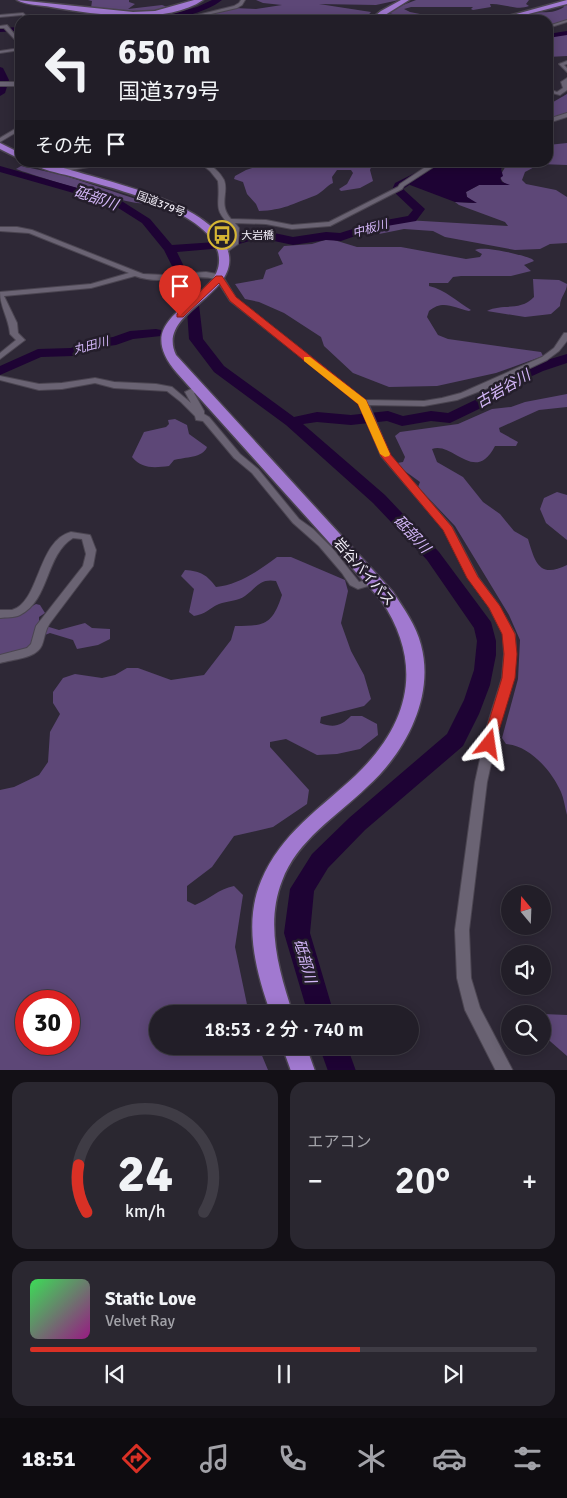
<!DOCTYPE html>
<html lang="ja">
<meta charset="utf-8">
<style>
:root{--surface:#221e28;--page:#2a2730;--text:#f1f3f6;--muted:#a2a2a8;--line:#3f3c45;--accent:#d93025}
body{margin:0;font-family:Signika,"Noto Sans JP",sans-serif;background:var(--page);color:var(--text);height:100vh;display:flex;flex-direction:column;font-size:19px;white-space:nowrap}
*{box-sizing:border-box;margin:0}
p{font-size:16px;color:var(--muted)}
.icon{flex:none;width:28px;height:28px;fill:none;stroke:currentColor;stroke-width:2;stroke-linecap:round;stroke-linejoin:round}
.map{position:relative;height:1070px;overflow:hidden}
.panel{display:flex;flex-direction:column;gap:12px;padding:12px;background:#131016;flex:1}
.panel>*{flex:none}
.hud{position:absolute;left:15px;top:15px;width:538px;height:152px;border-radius:15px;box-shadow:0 2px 12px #0003,0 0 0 1px var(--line);background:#221e28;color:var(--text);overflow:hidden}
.needle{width:32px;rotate:341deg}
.controls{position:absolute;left:501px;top:885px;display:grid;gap:10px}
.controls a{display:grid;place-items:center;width:50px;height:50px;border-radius:50%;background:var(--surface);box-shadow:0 2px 12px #0003,0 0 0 1px var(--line);font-size:25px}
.speed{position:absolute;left:15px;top:990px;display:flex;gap:10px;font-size:25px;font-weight:700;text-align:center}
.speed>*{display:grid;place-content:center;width:65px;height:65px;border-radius:50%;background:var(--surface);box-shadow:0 2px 12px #0003,0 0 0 1px var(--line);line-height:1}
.speed .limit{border:8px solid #d22;background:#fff;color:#111}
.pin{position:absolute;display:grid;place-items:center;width:42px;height:42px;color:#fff;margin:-51px -21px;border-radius:50% 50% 50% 0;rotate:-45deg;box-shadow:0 0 5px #0007}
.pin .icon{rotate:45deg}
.me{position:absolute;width:55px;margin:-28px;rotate:15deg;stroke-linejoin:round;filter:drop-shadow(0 0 4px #0008)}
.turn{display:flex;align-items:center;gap:18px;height:105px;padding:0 20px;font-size:22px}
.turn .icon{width:65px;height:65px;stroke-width:2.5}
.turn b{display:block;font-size:35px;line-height:42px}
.then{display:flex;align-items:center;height:48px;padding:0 20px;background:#0003;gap:10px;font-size:19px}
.big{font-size:38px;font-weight:600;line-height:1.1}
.panel .tile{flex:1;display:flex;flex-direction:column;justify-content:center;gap:8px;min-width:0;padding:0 18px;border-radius:15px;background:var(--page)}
.panel .dial{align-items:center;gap:0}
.dial svg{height:130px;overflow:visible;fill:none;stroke:var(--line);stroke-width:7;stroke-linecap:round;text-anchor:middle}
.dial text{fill:var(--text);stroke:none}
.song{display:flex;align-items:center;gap:15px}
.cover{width:60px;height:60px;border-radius:8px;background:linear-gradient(135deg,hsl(130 70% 55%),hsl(310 70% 35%))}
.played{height:5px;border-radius:2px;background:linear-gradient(90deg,var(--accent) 65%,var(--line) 65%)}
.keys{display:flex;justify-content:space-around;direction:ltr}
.heat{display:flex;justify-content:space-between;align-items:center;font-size:28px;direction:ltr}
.panel .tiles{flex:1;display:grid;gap:12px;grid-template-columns:1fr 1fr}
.tile:last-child{grid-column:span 2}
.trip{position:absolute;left:149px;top:1005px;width:270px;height:50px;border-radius:25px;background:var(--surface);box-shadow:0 2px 12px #0003,0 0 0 1px var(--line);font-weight:600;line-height:50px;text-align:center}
.tab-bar{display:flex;height:80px;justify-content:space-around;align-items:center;background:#0e0c10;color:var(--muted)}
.tab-bar .icon{width:35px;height:35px}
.tab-bar .current{color:var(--accent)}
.tab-bar b{font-size:22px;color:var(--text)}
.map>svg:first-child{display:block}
.green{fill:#5d4777;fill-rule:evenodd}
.water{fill:#1e0334}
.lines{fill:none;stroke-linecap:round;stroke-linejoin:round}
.river{fill:#1e0334;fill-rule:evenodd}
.minor-casing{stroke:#4b4551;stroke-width:2}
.highway-casing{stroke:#4b4551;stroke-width:3}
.minor{fill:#6a6373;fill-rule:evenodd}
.highway{fill:#a179d0;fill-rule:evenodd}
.route{fill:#d93025;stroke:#8d1f18}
.slow{fill:#f59e0b}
.labels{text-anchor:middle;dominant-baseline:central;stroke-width:5;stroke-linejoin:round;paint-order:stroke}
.far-street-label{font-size:11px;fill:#f1edf7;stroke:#241e2b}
.far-poi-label{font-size:11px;fill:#f1edf7;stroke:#241e2b;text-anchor:start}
.far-water-label{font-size:12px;font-style:italic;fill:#d4b7f9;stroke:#241e2b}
.street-label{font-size:14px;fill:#f1edf7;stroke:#241e2b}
.water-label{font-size:15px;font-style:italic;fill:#d4b7f9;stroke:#241e2b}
</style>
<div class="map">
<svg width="567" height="1071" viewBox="0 0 567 1071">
<rect width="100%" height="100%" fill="#2e2836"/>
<g class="green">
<path d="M88 0H129V2L135 4 128 9 162 5 170 8 147 13 91 8 92 1Z"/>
<path d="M256 0H399L376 5 319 4 371 12 364 20H184L234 8 256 9 282 5 263 3Z"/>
<path d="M416 0H529L526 4 529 6C517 11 503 3 490 4L491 7 473 10 471 9 473 7H411L404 9 410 12 450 20H386L400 16 385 12Z"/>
<path d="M567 3V20L548 26V20H505C513 18 521 15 529 13 541 11 552 15 564 7L562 4Z"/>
<path d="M567 32V56L548 57V35Z"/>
<path d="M567 94V114L548 120V105Z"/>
<path d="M567 143V165L540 164 525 172 522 180 526 184 556 190 567 197V243L550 244 540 249 515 250 445 237 433 231 404 229 379 234 366 231 406 220 508 226 505 222 459 205 455 202 475 203 467 197 466 192 479 185H508C494 178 504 172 507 163L548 162V145Z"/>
<path d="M367 162 372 165 370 170 373 181 360 188 341 191 339 189 347 184 353 173 351 170H337L332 177 333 183C326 186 321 194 314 196 292 204 284 210 259 211L256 204 247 194 243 182 234 179 235 176 246 170 268 163Z"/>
<path d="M21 166 63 175 148 203C141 209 32 175 16 169Z"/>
<path d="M325 240H334L357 247H401L466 259 480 257 482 254 475 250C483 245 523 255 532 259L534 261 524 265 531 271 511 276H461L453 277 448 283H429V286C446 290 456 301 471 310L469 311C454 308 443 299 429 311L427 317 438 335 448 339 541 352 543 356 496 373 437 386 389 387 353 373 324 346 321 337 284 313 259 302 245 299 235 284 263 279 266 270 283 264 278 253 284 246 312 244Z"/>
<path d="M533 279 559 280 567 284C567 292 560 297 560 306L551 314 525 317 487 311C502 303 520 312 534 297Z"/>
<path d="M567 394V407L539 410 499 428 500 432 518 442 516 446H495C475 485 453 441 432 449L437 462 463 477 483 502 500 514 514 531 528 539C535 562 539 579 567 565V815C565 808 564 799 561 792 552 771 529 745 506 744L502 738 518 679 520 640 509 615 455 526 418 487 420 482 402 469 397 463 403 462 405 457 395 436 400 432 458 424 492 409 511 407 525 402Z"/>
<path d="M175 419 187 425 189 434 207 447C203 458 185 457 174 460L169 466C154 468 142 469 132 457L144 432 166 427 169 424 168 420Z"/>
<path d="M557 492 567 495V540L546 523 540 509 544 498Z"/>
<path d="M277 557H291L345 580 348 591 341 623 351 651 364 675 371 699 364 706 321 717 320 723C334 728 341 726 351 716H362L377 724 378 735 360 749 337 754 317 755 286 739 270 742V747L309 790 307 804 273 827 234 836 212 867 187 886V901L195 905C210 899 218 889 234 886L243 895 235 947 249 1014H158V1046H258L268 1070H0V790L14 787 39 775 48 762 50 732 60 714 53 703V692L63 678 75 674 102 678 115 675 127 668H138L171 680 204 675 231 640 235 626C265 626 272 625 282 595L276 581C260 578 256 588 245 596 238 601 227 601 219 604 208 609 206 614 194 616L189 612 194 589 181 576 185 570C201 571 207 575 216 587 238 585 260 570 277 557ZM26 1001H69V1044H26Z"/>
<path d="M36 604 40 605 45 613 39 617V624L59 630 85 623 92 628 110 629V639L98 645 77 649 73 640 50 633 40 637 30 646 0 661V617L14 616Z"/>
<path d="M543 1014 567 1015V1056L543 1035Z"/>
</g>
<path class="water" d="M507 162 501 169 503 176 500 178 502 182 510 185H479L466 192 467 197 477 203 455 202 410 185V183L439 163Z"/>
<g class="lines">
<g class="river">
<path d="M212 0H222C204 14 173 20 151 20L197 7Z"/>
<path d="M20 27V31L0 32V28Z"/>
<path d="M567 31V35L548 38V34Z"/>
<path d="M0 67 3 68 9 80 5 93 0 96Z"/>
<path d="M0 166 120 200 150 219 172 245 216 242 218 245 216 248 212 249 177 252 198 296 203 339 224 366 294 417 317 412 351 415 388 411 403 416 431 411 448 413 500 388 509 376 534 364 567 354V363L543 371 519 382 510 394 450 423 431 421 402 426 387 421 351 425 317 422 303 424 385 495 439 552 491 622 496 641V655L490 685 479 714 463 746 365 830 328 868 314 891 310 933 334 1014H308L284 933 290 889 312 854 349 818 447 734 464 700 474 670 477 641 474 628 427 560 373 503 286 425 214 372 189 339 186 296 173 268 164 250 142 223 112 204 0 172Z"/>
<path d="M419 171 423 172V176L403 189 425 209 416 221 381 227 341 241 326 240 293 245 260 238 239 244 233 240 235 237 260 230 293 237 326 232 340 233 375 222 408 216 413 210 392 190 395 183Z"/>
<path d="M156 329 161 330 163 333 161 336 133 339 116 345 94 348 73 356 41 357 0 375V366L38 349 71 348 86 341 113 337 130 331Z"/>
<path d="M319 1046H347L356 1071H328Z"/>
</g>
<defs>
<g id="minor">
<path d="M241 0H245L242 5 237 8 185 20H177L234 6 239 3Z"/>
<path d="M23 13 31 20H27L22 15 0 17V15Z"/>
<path d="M79 15 106 19 108 20 77 17Z"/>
<path d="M567 20V22L548 28V26Z"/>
<path d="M7 25 20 41V45L4 28H0V26Z"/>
<path d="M20 48V50L0 53V51Z"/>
<path d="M567 61V64L564 65 567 68V72L559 64Z"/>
<path d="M567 78V90L560 95 548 92V89L557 92 563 88 561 82Z"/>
<rect x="0" y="82" width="20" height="4"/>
<path d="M567 113V117L548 123V119Z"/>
<path d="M20 126V130L0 142V138Z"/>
<path d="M199 162H206C213 167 220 172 224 180 229 193 218 204 231 219L266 220 292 225 329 222 398 187 400 184 433 162H441L404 186 402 189 330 226 292 229 266 224 235 223 239 228 238 244 224 254 221 252 232 243 233 228C211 208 221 206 218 181L210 171Z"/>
<path d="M87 164 90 166 89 167 58 172 55 170Z"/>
<path d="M0 227H17L32 230 143 274 164 275 206 272 222 275 236 298 365 400 424 401 442 398 461 393 542 357 554 348 564 333H567V341L559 351 547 360 488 388 457 400 424 406 369 405 390 455 452 527 478 577 498 604 515 634 516 654 514 678 500 723 487 782 469 930 471 978 480 1008 513 1071H496L465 1010 457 978 455 930 475 782 488 723 502 678 504 654 503 634 489 607 468 578 444 530 381 456 359 403 230 301 216 279C190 273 161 286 135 276L91 288 4 296 17 323 18 333 25 340 0 359V353L16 340 10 334C9 319 0 307 0 292L91 284 129 273 29 233 0 231Z"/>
<path d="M0 376 39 384 62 383 95 378 114 382 156 384 172 387 191 403 185 392 195 387H201V391L194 393 204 411V414L209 417 240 454 258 469 299 519 313 529 333 549 359 582 374 578 379 581 378 583 358 589 350 585 342 573 319 546 293 523 252 473 234 458 203 421 196 420 195 416 181 402 167 391 114 388 95 383 62 389 39 390 0 380Z"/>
<path d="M71 532 90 535 91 537 96 550 93 566 50 623C45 630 45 637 42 645 36 659 13 659 0 663V655L27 648 31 644 36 626 83 566 86 554 82 539 73 538C45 555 50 600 20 615 14 618 6 617 0 618V610C4 610 8 610 12 610 40 602 37 541 71 532Z"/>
</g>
<g id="highway">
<path d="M17 0 133 12 155 11 194 0H203C165 26 93 14 51 7 40 5 26 5 17 0Z"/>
<path d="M401 0H409L377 20H370L381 11Z"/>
<path d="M567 0V4L505 20H494Z"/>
<path d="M0 143 20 153V159L0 149Z"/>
<path d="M31 162H45C91 179 213 199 228 251 241 296 155 311 176 355L393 592C404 609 416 625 421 645 435 697 405 753 367 787 337 816 297 840 282 881 265 924 279 972 293 1014H271C256 972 243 924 261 881 281 833 320 809 356 775 410 723 424 664 381 600L177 373C122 310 231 303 218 252 207 209 107 187 70 176 58 173 41 170 31 162Z"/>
<path d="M282 1046H306L315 1071H291Z"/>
</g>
</defs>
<use href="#minor" class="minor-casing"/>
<use href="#highway" class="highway-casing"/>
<use href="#minor" class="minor"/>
<use href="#highway" class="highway"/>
</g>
<path class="route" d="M216 276H222L236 297 366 400 391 455 452 527 478 577 500 606 515 634 517 654 515 678 494 747 489 749 482 744 502 678 504 654 502 634 489 608 467 578 443 530 381 456 358 404 230 301 219 283 183 317H177V314Z"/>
<path class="slow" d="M304 357H310L366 400 390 454 389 456 385 457 380 454 358 404 304 361Z"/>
<defs>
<symbol id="bus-ring" viewBox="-11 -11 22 22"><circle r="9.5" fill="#241e2b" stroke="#d5b534" stroke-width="1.5"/><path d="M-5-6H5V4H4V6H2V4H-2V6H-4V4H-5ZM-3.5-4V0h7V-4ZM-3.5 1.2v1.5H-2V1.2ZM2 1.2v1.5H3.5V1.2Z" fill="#d5b534"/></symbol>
</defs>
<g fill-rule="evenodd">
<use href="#bus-ring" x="206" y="219" width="32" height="32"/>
</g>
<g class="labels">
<g class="far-street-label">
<text transform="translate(161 204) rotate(21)">国道379号</text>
</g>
<g class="far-poi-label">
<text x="241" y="235">大岩橋</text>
</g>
<g class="far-water-label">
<text transform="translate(370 229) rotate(-16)">中板川</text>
<text transform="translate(91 346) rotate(-15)">丸田川</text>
</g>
<g class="street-label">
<text transform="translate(364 572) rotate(49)">岩谷バイパス</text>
</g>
<g class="water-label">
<text transform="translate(96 198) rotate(19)">砥部川</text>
<text transform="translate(503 389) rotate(-30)">古岩谷川</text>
<text transform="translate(412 534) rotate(47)">砥部川</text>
<text transform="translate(305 961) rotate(74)">砥部川</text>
</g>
</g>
</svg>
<div class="controls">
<a><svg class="needle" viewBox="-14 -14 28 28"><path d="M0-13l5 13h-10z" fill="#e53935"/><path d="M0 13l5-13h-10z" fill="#a2a2a8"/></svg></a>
<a><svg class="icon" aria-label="sound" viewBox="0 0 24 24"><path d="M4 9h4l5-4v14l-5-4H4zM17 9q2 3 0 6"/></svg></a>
<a><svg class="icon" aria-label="search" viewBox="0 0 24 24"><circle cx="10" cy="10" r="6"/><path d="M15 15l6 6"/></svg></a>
</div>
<div class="speed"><div class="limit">30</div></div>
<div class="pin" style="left:180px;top:316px;background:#d93025"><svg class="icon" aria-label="arrive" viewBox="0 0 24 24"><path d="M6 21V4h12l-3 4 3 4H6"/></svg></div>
<svg class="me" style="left:489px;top:744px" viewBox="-20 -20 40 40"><path d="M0-17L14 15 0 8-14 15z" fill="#d93025" stroke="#fff" stroke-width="4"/></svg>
<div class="trip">18:53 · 2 分 · 740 m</div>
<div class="hud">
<div class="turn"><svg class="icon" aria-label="left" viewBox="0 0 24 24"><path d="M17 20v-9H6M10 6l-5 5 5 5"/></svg><div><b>650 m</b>国道379号</div></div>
<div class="then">その先<svg class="icon" aria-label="arrive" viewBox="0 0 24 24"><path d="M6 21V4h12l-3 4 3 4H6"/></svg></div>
</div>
</div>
<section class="panel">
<div class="tiles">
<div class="tile dial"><svg viewBox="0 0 100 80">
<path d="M14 69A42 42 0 1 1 86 69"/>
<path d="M14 69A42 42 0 0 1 9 40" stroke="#d93025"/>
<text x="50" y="56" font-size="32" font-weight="700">24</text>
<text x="50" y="72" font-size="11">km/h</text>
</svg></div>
<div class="tile"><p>エアコン</p>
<div class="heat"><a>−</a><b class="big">20°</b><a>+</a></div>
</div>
<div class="tile">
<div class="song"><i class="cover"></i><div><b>Static Love</b><p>Velvet Ray</p></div></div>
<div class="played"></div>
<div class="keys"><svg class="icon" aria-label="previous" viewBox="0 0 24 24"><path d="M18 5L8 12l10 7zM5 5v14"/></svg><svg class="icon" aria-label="pause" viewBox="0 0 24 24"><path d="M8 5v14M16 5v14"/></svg><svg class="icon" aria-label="next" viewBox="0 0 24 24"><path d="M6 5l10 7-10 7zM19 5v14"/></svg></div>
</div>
</div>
</section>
<nav class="tab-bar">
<b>18:51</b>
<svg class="icon current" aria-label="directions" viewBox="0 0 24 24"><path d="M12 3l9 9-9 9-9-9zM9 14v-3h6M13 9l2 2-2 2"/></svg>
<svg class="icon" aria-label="music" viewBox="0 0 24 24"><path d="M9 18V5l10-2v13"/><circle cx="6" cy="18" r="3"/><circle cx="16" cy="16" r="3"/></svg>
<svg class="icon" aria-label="phone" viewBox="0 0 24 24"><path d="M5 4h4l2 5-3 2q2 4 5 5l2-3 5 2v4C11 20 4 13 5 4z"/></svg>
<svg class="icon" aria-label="climate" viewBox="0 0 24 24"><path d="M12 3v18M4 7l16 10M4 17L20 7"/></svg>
<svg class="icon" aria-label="car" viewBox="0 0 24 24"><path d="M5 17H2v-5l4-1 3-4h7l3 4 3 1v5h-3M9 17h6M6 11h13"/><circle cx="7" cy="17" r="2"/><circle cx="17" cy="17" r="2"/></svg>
<svg class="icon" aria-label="filters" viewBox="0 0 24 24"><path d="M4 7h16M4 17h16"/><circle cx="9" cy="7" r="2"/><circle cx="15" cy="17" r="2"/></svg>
</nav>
